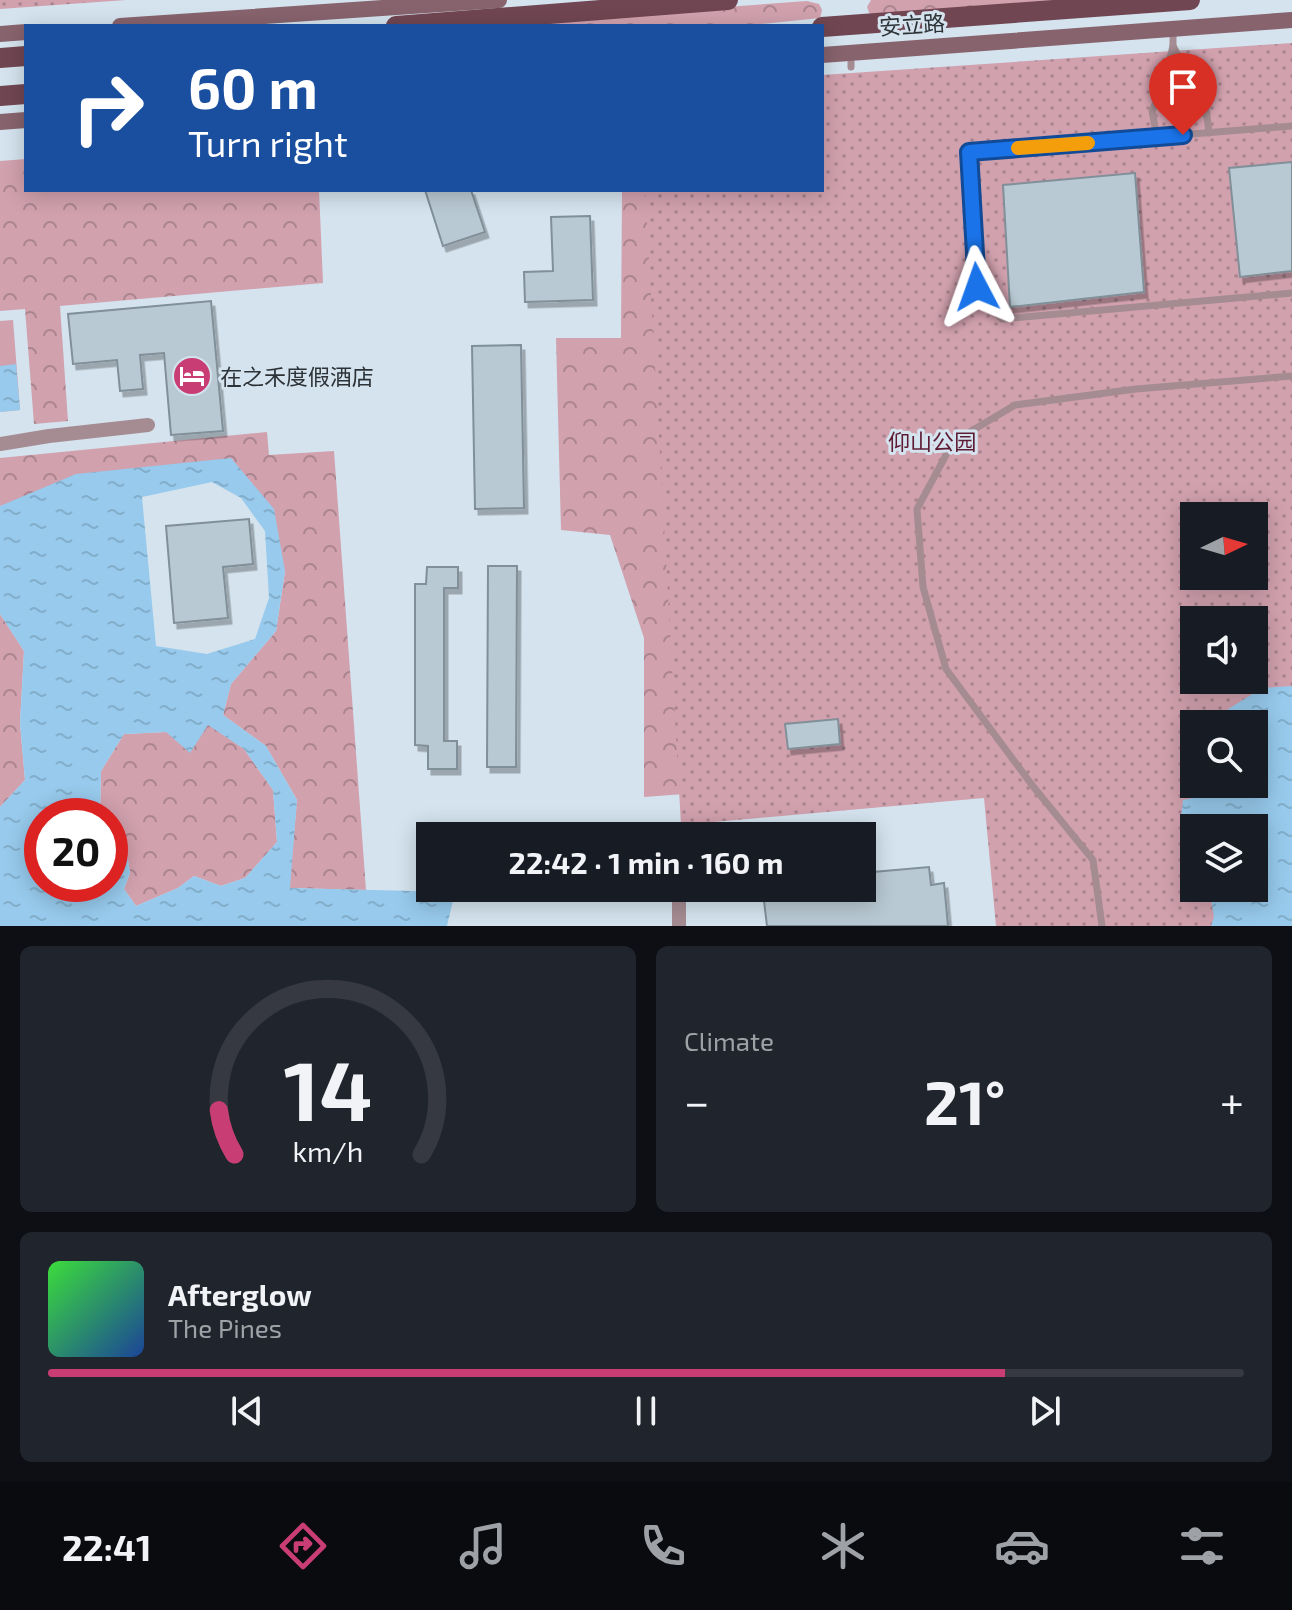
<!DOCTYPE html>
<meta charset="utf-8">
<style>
:root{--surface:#171b24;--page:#20242c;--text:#f1f3f6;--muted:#9ea1a6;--line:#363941;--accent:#c83d74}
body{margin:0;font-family:"Exo 2","Noto Sans SC",sans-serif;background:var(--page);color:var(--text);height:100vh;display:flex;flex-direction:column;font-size:30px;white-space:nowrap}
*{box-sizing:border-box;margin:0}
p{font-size:26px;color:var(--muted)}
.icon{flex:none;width:44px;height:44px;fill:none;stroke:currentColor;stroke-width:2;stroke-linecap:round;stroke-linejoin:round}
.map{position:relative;height:926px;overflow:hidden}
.panel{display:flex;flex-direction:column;gap:20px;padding:20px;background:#0d0f14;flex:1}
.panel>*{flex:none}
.hud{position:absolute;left:24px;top:24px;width:800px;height:168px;border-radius:0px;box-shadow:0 4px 20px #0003;background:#1a4fa0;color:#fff;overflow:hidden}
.needle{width:52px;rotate:85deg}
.buttons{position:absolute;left:1180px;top:502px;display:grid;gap:16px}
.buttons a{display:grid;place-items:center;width:88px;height:88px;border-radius:0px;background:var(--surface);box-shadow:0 4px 20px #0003;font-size:40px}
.speed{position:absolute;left:24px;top:798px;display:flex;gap:16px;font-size:40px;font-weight:700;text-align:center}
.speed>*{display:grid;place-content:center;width:104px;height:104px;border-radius:50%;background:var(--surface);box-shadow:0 4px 20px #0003;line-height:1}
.speed .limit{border:12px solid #d22;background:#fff;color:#111}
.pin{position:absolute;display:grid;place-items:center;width:68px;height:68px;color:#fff;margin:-82px -34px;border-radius:50% 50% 50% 0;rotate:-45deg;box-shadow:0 0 8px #0007}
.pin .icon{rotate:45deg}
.me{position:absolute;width:88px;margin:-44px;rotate:356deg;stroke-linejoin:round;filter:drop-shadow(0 0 6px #0008)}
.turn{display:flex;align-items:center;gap:28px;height:168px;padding:0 32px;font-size:36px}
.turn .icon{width:104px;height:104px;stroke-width:2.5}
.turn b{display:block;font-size:56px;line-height:68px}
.big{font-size:60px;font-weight:700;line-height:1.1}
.panel .widget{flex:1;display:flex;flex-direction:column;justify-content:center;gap:12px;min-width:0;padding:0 28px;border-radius:12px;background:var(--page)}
.panel .dial{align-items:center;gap:0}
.dial svg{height:208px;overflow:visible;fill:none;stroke:var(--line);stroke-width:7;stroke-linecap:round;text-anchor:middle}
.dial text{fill:var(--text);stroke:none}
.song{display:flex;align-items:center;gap:24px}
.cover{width:96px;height:96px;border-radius:12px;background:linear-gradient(135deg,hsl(120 70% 55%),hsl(220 70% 35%))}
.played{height:8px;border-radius:4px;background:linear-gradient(90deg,var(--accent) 80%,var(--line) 80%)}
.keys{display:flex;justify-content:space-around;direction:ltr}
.heat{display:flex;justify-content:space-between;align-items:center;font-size:44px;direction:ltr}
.panel .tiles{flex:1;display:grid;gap:20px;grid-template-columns:1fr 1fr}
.widget:last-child{grid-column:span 2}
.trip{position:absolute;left:416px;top:822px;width:460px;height:80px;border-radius:0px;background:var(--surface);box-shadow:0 4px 20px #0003;font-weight:700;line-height:80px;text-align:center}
.tab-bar{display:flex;height:128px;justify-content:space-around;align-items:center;background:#090b0e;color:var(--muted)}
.tab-bar .icon{width:56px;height:56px}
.tab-bar .active{color:var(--accent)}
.tab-bar b{font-size:36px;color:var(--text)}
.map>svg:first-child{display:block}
.forest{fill:url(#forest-crowns)}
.park{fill:url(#park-dots);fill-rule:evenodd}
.pitch{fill:#d1a1ae}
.water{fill:url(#water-ripples);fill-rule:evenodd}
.building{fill:#b9c9d3;stroke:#818f99;stroke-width:2;filter:url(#shadow)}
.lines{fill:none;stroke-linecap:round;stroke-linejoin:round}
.lane{stroke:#a58c92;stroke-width:7}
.street{stroke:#a58c92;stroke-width:14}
.secondary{stroke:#87636d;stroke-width:16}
.primary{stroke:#704652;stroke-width:20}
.route-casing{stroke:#114b97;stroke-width:20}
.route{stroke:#1a73e8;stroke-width:14}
.slow{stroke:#f59e0b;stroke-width:14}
.labels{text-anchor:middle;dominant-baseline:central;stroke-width:6;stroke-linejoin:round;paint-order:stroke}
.street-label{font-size:22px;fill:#2c3236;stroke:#d4e3ee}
.poi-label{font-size:22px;fill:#2c3236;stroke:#d4e3ee;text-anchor:start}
.park-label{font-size:22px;fill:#5d1a33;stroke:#d4e3ee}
</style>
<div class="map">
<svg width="1292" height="926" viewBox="0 0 1292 926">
<defs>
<pattern id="forest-crowns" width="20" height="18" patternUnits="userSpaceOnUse" patternTransform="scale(2)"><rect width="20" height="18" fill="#d1a1ae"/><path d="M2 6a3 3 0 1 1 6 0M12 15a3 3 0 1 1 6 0" fill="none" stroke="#aa848e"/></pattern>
<pattern id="park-dots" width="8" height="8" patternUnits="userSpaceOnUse" patternTransform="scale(2)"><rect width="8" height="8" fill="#d1a1ae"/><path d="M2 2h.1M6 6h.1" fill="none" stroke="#aa848e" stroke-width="1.8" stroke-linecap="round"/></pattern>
<pattern id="water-ripples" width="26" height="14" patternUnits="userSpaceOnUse" patternTransform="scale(2)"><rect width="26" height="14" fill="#97caec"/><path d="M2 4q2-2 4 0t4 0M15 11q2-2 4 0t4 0" fill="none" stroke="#82aecb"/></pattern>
<filter id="shadow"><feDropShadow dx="3.5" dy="5.5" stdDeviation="0" flood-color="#0004"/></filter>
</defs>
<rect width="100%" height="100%" fill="#d4e3ee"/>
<g class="forest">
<path d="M871 0H1127L870 15 867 7Z"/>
<path d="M807 1 819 4 822 10 820 18 742 26H469Z"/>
<path d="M26 159V190H319L323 283 60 306 68 421 34 424 25 309 0 311V161Z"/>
<path d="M622 190H711L685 794 644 797V638L610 535 561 530 556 338H621Z"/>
<path d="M267 432 269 455 334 451 366 890 289 888 297 800 266 746 223 715 231 684 276 631 285 571 232 459 0 506V458Z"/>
<path d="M0 614 24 651 20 723 25 780 0 807Z"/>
<path d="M208 724 244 749 273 790 277 842 245 878 221 886 194 876 178 888 136 906 124 889 130 873 124 836 110 823V816L100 814 101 771 124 734 166 732Z"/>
</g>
<g class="park">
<path d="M0 0H126L0 9Z"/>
<path d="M1292 43V926H996L984 798 681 825 645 190H822V75ZM1194 516H1254V576H1194ZM1194 620H1254V680H1194ZM1194 724H1254V784H1194ZM1194 828H1254V888H1194Z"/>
</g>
<path class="pitch" d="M13 320 20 410 0 412V321Z"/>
<g class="water">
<path d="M16 364 20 410 0 412V366Z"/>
<path d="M231 458 274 509 285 571 276 631 231 684 223 715 266 746 297 800 290 888 455 892 447 926H0V807L25 780 20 723 24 651 0 614V506L76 474ZM212 482 241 498 265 531 269 598 255 639 207 654 156 646 142 497ZM208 725 244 749 273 790 277 842 245 878 221 886 194 876 178 888 136 906 124 889 130 873 124 836 110 823V884H42V816H102L100 814 101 771 124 734 166 732 190 753Z"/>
<path d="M1292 686V926H1211L1214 917 1209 888H1254V828H1194V851L1180 826 1183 800 1203 796 1202 784H1254V724H1212L1214 718 1262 688Z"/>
</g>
<g class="building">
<path d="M1292 162V271L1240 277 1229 168Z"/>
<path d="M1135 173 1144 292 1010 307 1003 185Z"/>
<path d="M425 190H471L485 232 443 246Z"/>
<path d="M590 216 593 300 525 302 524 272 553 271 551 217Z"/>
<path d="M211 301 223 431 171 435 164 353 140 355 143 389 120 391 117 360 73 364 68 314Z"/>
<path d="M521 345 524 508 475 509 472 346Z"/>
<path d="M249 519 253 564 223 567 228 618 174 623 166 526Z"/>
<path d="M488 566H517L516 767H487Z"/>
<path d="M427 567H458V588H444V741H457V769H428V746L415 745V584H426Z"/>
<path d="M838 719 840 744 788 749 785 724Z"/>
<path d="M929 867 931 885 944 883 948 926H767L764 901 777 900 776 888H862V873Z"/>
</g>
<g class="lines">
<g class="lane">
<path d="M1173 46 1206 107 1209 133"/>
<path d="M851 53V67"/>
<path d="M1292 126 969 152 977 287 985 301 1002 319 1292 293"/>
<path d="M1157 137 1152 111 1163 87 1173 46V30"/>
<path d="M1102 926 1093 860 1032 785 946 669 923 587 917 509 953 442 1015 405 1136 389 1292 376"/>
</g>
<g class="street">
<path d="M0 444 49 436 148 425"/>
<path d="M679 832V836"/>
<path d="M679 888V926"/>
</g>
<g class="secondary">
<path d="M120 26 499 0"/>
<path d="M0 34 26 32"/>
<path d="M822 55 1292 20"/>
<path d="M0 122 26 120"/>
</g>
<g class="primary">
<path d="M396 26 728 0"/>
<path d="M822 27 1190 0"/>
<path d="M0 58 26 56"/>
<path d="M0 96 26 94"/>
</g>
</g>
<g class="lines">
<defs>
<path id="route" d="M977 287 969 152 1183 135"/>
</defs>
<use href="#route" class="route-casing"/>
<use href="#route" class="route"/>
<path class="slow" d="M1018 148 1088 143"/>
</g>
<defs>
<symbol id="hotel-disc" viewBox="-11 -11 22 22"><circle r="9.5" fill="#c83d74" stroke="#d4e3ee"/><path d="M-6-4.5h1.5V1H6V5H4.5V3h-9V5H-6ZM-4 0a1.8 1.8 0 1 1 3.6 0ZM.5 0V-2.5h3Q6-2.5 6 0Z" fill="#fff"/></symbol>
</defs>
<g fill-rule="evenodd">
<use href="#hotel-disc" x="170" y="354" width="44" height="44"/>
</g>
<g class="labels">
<g class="street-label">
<text transform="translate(912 24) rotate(-4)">安立路</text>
</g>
<g class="poi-label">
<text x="220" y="376">在之禾度假酒店</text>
</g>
<g class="park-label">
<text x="932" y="441">仰山公园</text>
</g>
</g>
</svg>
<div class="buttons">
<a><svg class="needle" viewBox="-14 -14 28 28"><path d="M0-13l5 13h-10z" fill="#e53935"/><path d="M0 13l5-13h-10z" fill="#9ea1a6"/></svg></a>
<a><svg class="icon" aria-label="sound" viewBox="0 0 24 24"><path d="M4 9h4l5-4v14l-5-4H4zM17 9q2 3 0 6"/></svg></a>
<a><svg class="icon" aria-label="search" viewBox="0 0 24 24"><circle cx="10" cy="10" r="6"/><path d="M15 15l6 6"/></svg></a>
<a><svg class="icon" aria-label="layers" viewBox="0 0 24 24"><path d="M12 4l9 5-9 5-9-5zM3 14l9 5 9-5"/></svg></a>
</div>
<div class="speed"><div class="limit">20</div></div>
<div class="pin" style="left:1183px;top:135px;background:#d93025"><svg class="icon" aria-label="arrive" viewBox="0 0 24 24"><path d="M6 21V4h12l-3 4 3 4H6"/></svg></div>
<svg class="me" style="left:977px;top:287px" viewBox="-20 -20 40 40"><path d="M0-17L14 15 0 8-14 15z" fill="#1a73e8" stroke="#fff" stroke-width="4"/></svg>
<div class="trip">22:42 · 1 min · 160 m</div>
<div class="hud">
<div class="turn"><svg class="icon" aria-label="right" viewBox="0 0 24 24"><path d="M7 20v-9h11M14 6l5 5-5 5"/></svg><div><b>60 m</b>Turn right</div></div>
</div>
</div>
<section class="panel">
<div class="tiles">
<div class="widget dial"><svg viewBox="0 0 100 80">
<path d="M14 69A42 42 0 1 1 86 69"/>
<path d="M14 69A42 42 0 0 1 8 52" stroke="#c83d74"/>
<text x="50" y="56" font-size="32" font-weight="700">14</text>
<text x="50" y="72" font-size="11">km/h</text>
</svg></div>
<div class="widget"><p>Climate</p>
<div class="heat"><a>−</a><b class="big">21°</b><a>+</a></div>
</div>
<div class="widget">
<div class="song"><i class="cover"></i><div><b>Afterglow</b><p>The Pines</p></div></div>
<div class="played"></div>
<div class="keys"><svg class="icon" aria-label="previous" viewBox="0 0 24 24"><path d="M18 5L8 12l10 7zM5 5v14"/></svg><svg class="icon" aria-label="pause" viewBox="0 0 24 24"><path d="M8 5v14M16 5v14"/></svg><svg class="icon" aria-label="next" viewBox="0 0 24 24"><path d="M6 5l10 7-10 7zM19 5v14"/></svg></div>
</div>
</div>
</section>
<nav class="tab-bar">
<b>22:41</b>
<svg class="icon active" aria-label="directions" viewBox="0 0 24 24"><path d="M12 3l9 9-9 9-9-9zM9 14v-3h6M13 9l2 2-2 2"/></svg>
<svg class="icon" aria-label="music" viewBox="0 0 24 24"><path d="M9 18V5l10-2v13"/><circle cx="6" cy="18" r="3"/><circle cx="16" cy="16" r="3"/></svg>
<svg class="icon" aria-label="phone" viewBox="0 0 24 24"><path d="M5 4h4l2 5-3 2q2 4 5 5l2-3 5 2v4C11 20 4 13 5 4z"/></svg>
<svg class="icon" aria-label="climate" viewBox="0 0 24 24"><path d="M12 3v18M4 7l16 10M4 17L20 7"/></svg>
<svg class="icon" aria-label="car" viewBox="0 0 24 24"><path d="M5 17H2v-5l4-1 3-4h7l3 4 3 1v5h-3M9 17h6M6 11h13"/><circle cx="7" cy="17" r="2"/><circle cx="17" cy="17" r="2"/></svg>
<svg class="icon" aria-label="filters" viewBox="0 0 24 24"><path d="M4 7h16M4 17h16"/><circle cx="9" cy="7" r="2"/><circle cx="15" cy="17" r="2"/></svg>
</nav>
